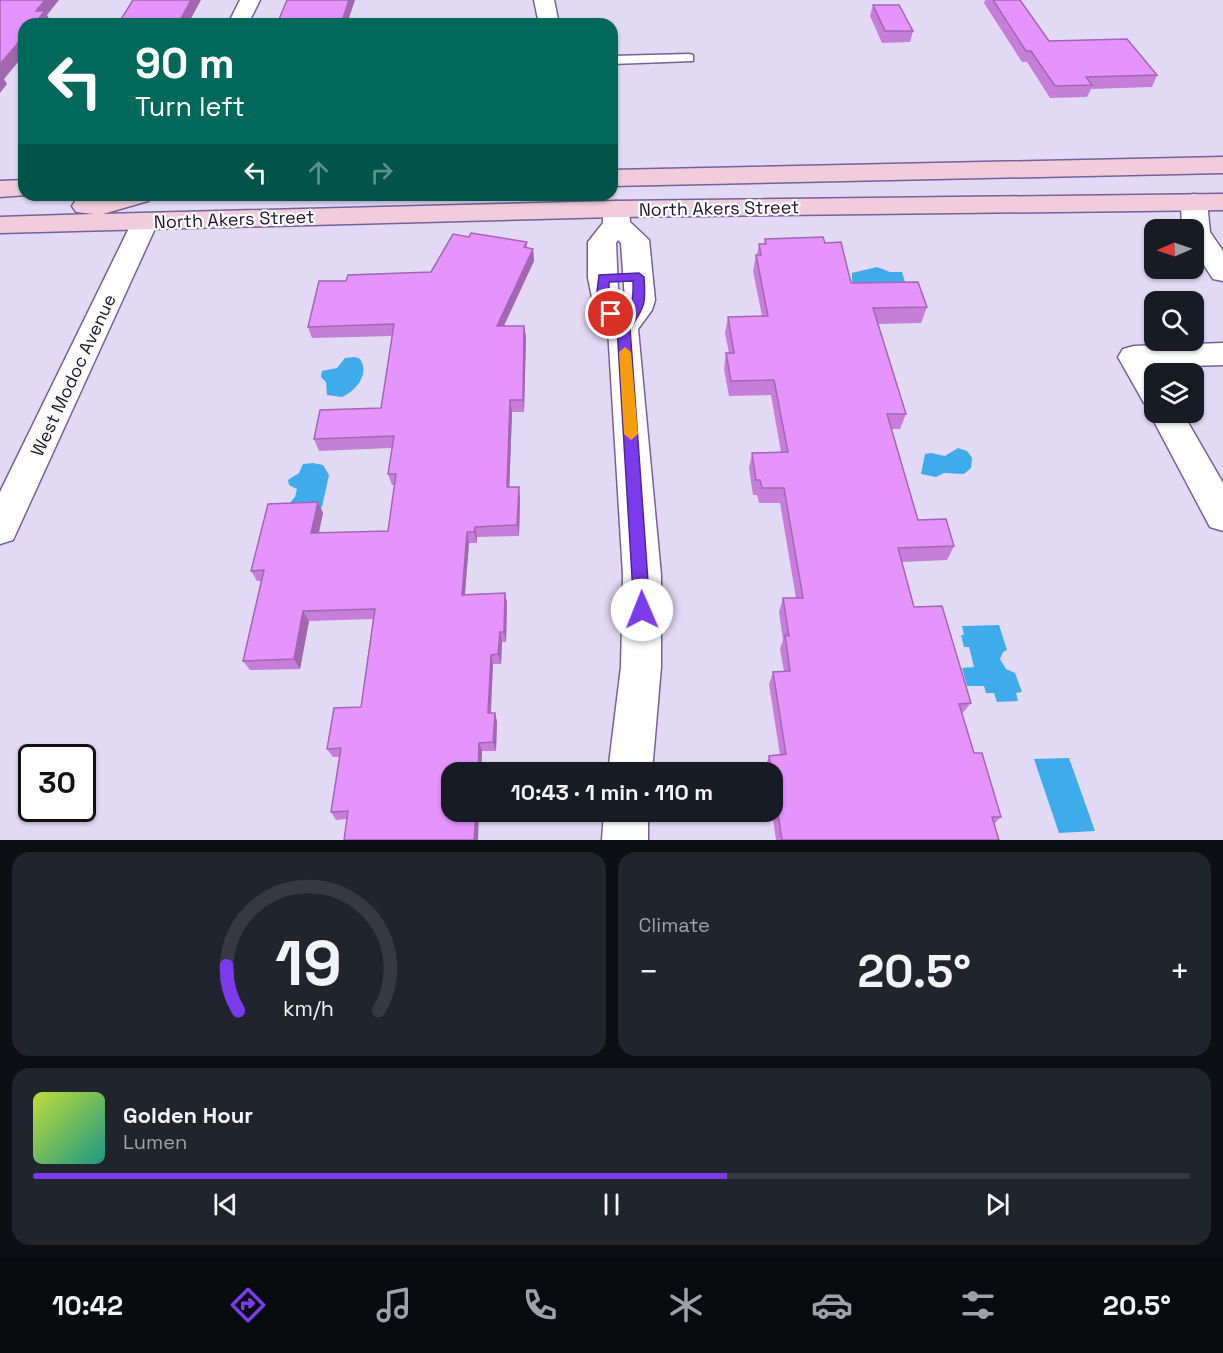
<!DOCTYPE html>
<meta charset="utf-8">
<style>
:root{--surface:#171b24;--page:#20242c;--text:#f1f3f6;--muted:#9ea1a6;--line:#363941;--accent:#7c3aed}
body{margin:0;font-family:"Space Grotesk",sans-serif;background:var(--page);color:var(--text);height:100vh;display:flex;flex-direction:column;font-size:22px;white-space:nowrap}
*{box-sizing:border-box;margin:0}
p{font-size:20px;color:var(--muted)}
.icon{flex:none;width:33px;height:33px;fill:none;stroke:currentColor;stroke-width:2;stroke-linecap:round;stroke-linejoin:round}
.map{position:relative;height:840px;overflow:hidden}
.drawer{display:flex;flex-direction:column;gap:12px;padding:12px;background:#0d0f14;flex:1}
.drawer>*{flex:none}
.top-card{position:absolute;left:18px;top:18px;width:600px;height:183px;border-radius:18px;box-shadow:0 2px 4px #0004;background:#00695c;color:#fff;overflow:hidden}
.needle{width:39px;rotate:268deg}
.controls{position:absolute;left:1144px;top:219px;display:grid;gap:12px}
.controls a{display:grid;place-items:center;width:60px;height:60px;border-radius:12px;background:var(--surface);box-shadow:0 2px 4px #0004;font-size:30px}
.speed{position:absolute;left:18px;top:744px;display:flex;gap:12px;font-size:30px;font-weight:700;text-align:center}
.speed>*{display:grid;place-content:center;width:78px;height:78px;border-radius:50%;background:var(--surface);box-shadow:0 2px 4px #0004;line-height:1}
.speed .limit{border:3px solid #111;border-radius:9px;background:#fff;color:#111}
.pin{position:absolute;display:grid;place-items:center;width:51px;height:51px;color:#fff;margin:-26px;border:3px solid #fff;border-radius:50%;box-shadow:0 2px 6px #0007}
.me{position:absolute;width:66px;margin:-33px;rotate:359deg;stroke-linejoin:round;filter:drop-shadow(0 0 4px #0008)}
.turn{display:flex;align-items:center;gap:21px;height:126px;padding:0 18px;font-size:27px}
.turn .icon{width:78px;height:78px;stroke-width:2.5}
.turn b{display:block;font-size:42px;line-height:51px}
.lanes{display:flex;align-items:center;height:57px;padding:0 18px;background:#0003;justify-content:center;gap:30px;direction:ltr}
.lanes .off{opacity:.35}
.big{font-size:45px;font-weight:700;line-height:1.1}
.drawer .widget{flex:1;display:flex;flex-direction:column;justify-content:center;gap:9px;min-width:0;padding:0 21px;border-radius:18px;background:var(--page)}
.drawer .dial{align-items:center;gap:0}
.dial svg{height:156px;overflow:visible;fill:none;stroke:var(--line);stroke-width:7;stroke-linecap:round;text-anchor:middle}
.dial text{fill:var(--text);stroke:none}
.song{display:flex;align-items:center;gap:18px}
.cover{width:72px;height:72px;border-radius:9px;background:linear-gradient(135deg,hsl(70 70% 55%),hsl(170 70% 35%))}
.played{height:6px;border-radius:3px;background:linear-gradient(90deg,var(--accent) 60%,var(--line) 60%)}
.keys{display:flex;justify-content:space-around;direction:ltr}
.heat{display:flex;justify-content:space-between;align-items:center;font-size:33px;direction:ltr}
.drawer .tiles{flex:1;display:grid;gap:12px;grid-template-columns:1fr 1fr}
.widget:last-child{grid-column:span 2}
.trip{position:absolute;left:441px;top:762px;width:342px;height:60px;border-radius:18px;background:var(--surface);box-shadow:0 2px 4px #0004;font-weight:700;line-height:60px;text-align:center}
.tabs{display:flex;height:96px;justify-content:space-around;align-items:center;background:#090b0e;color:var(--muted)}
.tabs .icon{width:42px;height:42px}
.tabs .active{color:var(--accent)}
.tabs b{font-size:27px;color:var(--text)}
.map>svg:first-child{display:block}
.water{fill:#3eabeb}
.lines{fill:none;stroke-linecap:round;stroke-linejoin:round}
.service-casing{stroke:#75619c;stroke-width:3}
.minor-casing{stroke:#75619c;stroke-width:3}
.secondary-casing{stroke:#75619c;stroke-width:3}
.service{fill:#fff;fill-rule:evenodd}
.minor{fill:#fff;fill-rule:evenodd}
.secondary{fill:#f1cddb;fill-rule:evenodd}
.wall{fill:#c67eda}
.shaded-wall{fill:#a167b1}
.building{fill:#e693fd;stroke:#a167b1;stroke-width:1.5}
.route{fill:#7c3aed;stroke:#51269a;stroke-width:1.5}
.slow{fill:#f59e0b}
.labels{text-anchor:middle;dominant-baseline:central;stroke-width:4.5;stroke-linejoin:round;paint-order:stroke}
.street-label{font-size:18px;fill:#1d152c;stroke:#fff}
</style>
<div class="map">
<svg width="1223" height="840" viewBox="0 0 1223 840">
<rect width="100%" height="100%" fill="#e2daf5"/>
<g class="water">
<path d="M877 267 890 272H902L908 292 856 285 852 282V273Z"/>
<path d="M355 357 360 359C370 374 356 391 342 397L327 395 326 382 321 377 322 371 337 368 345 358Z"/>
<path d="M958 448 967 451 972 458 971 468 964 474 944 473 936 477 921 474 925 454 931 453 945 456Z"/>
<path d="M313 463 323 465 329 475 322 507 319 509 289 504 295 497 297 489 289 485 288 480 299 473 303 464Z"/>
<path d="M999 625 1007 650 1003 652 1000 659 1006 669 1015 673 1022 692 1016 693 1018 701 997 702 994 693H986L984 686H967L962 668 974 667 969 647H964L961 635H964L962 626Z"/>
<path d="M1069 758 1095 831 1059 833 1034 759Z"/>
</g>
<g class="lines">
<defs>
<path id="service" d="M689 54 693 55V61L612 64V56Z"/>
<g id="minor">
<path d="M240 0H260L248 24H228Z"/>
<path d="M534 0H554L559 24H539Z"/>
<path d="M1194 194 1203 196 1207 202 1210 232 1223 251V281L1213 279 1194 250V230H1182L1181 202 1185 196Z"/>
<path d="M616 201 625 203 629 209 630 222 649 240 655 300 652 310 638 329 661 575V667L652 772H608L621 667 623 575 608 329 594 307 588 278V242L603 223V209L607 203ZM618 240 621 243 625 300 623 306 618 288 616 243Z"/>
<path d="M145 214 155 216 158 222 13 540 0 544V492L132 222 135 216Z"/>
<path d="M1223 343V365L1156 367 1159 374H1155V412H1182L1223 483V531L1210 527 1149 412 1152 405 1144 403 1118 357 1123 349 1134 346Z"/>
<path d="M604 812H648V840H602Z"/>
</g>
<g id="secondary">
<path d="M1223 157V173L612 186V170Z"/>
<path d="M24 180V195H27L0 197V181Z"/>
<path d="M1223 194V210L616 217 0 233V217L94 214 76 212 72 206 76 200 111 195H152L148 201 103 214 616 201Z"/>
</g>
</defs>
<use href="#service" class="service-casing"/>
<use href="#minor" class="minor-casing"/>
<use href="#secondary" class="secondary-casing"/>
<use href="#service" class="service"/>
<use href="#minor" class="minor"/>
<use href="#secondary" class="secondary"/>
</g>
<g class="wall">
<path d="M985 0H1020L1049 41 1157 75 1152 87 1091 89 1087 97 1050 98 1027 62H1022L984 3Z"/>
<path d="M873 5 913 31 910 42 882 43 870 16Z"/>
<path d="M469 237 527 242V248L533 249 534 261 504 326H524L526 337 524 412H512L509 487 520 498 519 536 477 537V543H469L465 594 505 593 507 603 506 642H502L501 664H493L491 713H495L497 722 496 751H482L481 772H452L347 819 336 820 331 812 339 757H333L327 749 361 707 373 619 309 621 300 669 250 670 243 661 261 581H257L251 571 318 502 323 513 319 533 388 531 395 485H392L388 474 392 448 319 451 314 439 381 408 393 336 312 338 308 327 346 281 431 272Z"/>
<path d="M765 239 825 243 851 283 927 307 921 323 878 324 906 414 900 429H891L918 520 954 546 947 560 902 562 914 607 971 703 962 714 974 753 1001 817 994 824 999 840H776L772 812V772H766L765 767 769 756 780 755 769 684 773 672 784 671 780 649 783 640 779 612 783 598H796L780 503H759L757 495H753L749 468 752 453 781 452 771 395 729 396 724 369 726 353H729L725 333 728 317 762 316 753 271 756 255H757L759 244H764Z"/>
</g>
<g class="shaded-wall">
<path d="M45 0H59L47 15 51 22 49 24H34L36 11Z"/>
<path d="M191 0H201L188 24H178Z"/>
<path d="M349 0H355L347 24H341Z"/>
<path d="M24 36V55L4 79 7 84 0 93V64Z"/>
<path d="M533 249 534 261 498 338 497 326Z"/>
<path d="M524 326 526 337 524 412 523 400Z"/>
<path d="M510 400 512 412 509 498 507 487Z"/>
<path d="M519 487 520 498 519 536 517 525Z"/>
<path d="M318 502 323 513 316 544 311 533Z"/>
<path d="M475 527 477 537V543L474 532Z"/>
<path d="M467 532 469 543 464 605 462 595Z"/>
<path d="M505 593 507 603 506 642 504 632Z"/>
<path d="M303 611 309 621 300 669 294 659Z"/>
<path d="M500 632 502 642 501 664 498 654Z"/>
<path d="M491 655 493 664 490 722 488 713Z"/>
<path d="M495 713 497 722 496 751 493 742Z"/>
<path d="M479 743 482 751 481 772H478Z"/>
<path d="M476 812H479L478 840H474Z"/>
</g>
<g class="building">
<path d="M0 0H45L36 11H45L34 24H24V36L0 64Z"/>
<path d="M133 0H191L178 24H118Z"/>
<path d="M287 0H349L341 24H277Z"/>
<path d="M993 0H1020L1049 41 1127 39 1157 75 1086 77 1092 85 1055 86 1031 51H1026Z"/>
<path d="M873 5H899L913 31H885Z"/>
<path d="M471 233 527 242 524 247 533 249 497 326H524L523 400H510L507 487H519L517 525 475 527 474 532H467L462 595 505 593 504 632H500L498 654 491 655 488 713H495L493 742 479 743 478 772H452V812H476L474 840H344L348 811 331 812 341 748 327 749 334 708 361 707 375 609 303 611 294 659 243 661 264 570 251 571 268 504 318 502 311 533 388 531 396 474H388L394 436 314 439 320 410 381 408 394 324 308 327 319 281H346L348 275 431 272 453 234 469 237Z"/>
<path d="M823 237 825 243 841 242 851 283 918 282 927 307 873 308 906 414H887L918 520 946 519 954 546 898 548 914 607 942 606 971 703 959 704 974 753H982L1001 817H992L999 840H782L769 756 786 754 773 672 790 671 785 635 789 636 783 598H803L784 488H762L760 480H756L752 453 788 452 774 380 731 381 726 353H734L728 317 768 316 756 255H761L759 244H766L765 239Z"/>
</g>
<path class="route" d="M639 273 644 277C646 302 645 308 630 328L650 610 648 615 642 617 636 615 634 610 617 327C630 308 634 306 633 281L609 282V292L618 314 616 317H607L597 292 599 275Z"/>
<path class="slow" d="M625 347 631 352 638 434 631 440 624 434 619 352Z"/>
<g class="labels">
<g class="street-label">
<text transform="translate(719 208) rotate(-1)">North Akers Street</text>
<text transform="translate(234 219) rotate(-2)">North Akers Street</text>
<text transform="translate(73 375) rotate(-65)">West Modoc Avenue</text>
</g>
</g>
</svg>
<div class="controls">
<a><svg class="needle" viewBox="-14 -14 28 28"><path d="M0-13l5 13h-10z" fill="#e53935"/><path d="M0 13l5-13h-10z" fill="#9ea1a6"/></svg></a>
<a><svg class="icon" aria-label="search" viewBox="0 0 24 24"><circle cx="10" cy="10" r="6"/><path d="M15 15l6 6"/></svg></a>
<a><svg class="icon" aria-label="layers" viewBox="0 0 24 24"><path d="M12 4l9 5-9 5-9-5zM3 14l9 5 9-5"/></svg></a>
</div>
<div class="speed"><div class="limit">30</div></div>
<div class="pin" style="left:611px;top:314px;background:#d93025"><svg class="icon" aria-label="arrive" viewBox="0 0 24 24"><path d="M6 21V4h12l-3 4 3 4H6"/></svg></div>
<svg class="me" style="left:642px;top:610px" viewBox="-20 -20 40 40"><circle r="19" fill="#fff"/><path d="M0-13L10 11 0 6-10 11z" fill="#7c3aed"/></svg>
<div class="trip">10:43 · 1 min · 110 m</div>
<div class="top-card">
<div class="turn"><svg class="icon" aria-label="left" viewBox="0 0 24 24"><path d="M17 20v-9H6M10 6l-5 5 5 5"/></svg><div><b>90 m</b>Turn left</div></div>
<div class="lanes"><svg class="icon" aria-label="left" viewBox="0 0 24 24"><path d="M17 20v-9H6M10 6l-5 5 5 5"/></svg><svg class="icon off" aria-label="ahead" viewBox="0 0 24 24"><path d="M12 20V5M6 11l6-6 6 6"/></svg><svg class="icon off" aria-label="right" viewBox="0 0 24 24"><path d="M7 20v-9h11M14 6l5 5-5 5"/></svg></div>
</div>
</div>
<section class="drawer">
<div class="tiles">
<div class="widget dial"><svg viewBox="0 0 100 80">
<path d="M14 69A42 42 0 1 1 86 69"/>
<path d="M14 69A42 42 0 0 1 8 46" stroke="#7c3aed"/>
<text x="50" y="56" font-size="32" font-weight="700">19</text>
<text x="50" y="72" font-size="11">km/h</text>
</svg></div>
<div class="widget"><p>Climate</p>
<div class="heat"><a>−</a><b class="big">20.5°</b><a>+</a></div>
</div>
<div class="widget">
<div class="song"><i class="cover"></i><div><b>Golden Hour</b><p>Lumen</p></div></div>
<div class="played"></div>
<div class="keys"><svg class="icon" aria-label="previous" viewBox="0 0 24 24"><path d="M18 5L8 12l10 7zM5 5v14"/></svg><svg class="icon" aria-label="pause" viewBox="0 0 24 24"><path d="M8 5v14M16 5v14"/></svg><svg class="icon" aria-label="next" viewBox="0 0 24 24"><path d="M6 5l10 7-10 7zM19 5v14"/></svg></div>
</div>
</div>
</section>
<nav class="tabs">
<b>10:42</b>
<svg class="icon active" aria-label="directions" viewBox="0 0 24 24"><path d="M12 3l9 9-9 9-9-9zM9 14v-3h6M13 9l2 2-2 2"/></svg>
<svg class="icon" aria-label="music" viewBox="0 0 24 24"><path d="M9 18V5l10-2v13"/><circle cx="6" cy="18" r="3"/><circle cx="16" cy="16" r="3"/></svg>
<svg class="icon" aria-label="phone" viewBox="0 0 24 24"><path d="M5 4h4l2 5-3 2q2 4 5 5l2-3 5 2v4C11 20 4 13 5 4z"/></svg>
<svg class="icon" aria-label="climate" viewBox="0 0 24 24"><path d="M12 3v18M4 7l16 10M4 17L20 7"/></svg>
<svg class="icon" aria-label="car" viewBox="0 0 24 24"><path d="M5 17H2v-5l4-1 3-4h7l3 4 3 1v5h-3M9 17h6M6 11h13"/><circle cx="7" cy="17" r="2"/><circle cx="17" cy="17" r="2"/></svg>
<svg class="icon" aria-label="filters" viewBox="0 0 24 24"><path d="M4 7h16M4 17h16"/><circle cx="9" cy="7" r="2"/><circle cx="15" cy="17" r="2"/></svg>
<b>20.5°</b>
</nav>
